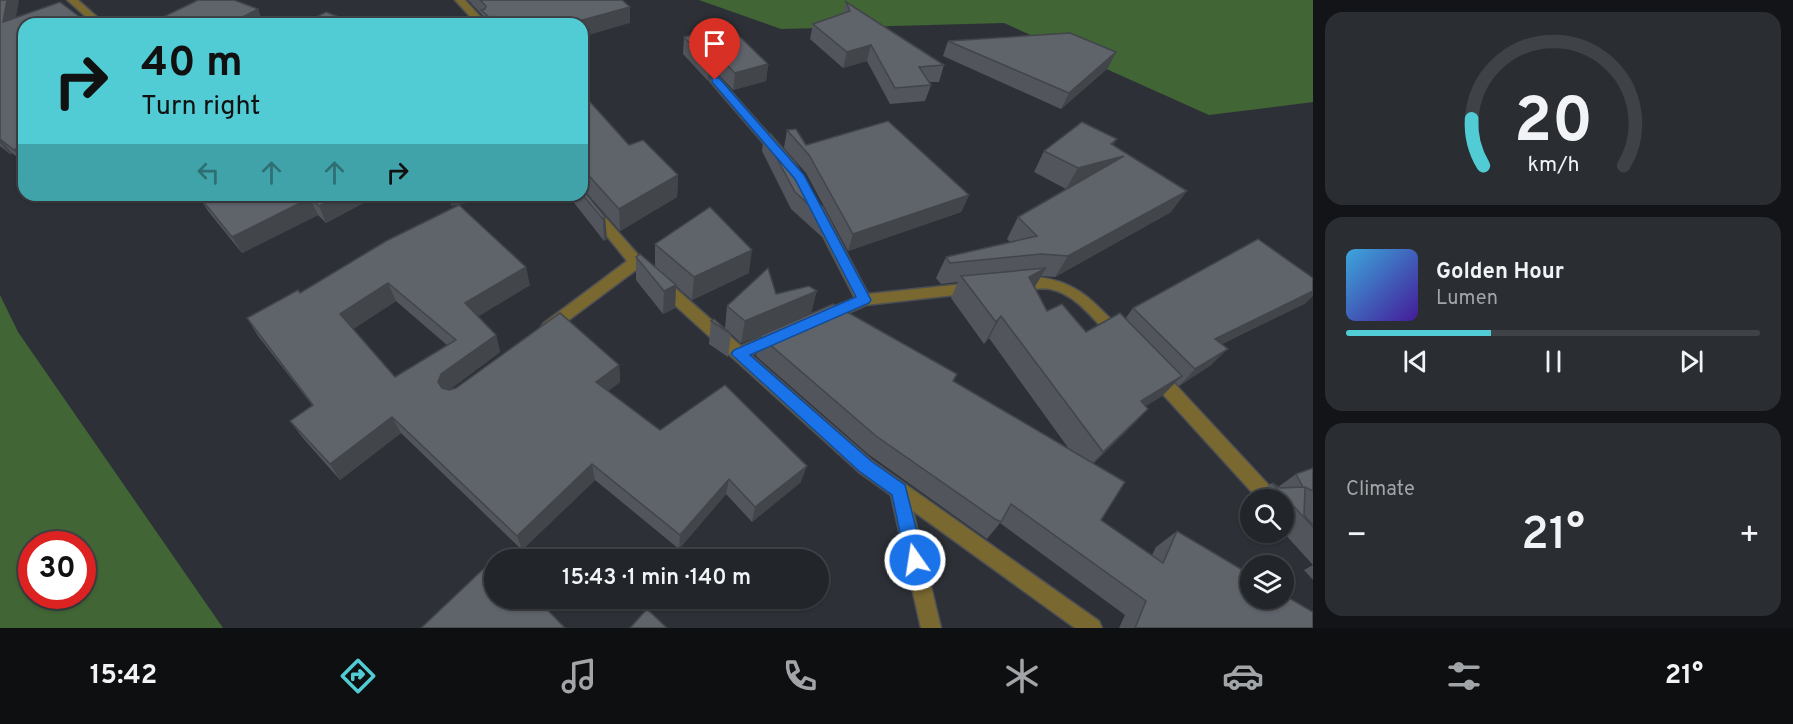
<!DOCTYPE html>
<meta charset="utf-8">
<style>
:root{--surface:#222529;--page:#2a2d31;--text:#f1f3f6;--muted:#a2a5a8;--line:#3f4246;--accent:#51ccd5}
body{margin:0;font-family:Overpass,sans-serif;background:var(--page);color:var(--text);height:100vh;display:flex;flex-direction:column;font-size:22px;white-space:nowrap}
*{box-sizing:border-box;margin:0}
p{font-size:20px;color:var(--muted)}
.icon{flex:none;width:33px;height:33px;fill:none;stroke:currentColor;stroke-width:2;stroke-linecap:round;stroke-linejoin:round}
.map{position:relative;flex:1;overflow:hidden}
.side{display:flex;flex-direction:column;gap:12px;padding:12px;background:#131417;width:480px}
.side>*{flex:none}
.guide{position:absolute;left:18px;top:18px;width:570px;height:183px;border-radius:18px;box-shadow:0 2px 4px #0004,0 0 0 2px var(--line);background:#51ccd5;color:#111;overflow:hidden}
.buttons{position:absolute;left:1240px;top:489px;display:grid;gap:12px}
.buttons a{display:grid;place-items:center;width:54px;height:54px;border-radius:50%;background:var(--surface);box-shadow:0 2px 4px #0004,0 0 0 2px var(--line);font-size:30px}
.speed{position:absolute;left:18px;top:531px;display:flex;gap:12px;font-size:30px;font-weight:700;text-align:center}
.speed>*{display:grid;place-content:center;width:78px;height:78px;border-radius:50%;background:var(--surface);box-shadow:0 2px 4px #0004,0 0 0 2px var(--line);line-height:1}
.speed .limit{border:9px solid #d22;background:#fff;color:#111}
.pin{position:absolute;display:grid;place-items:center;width:51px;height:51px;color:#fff;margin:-62px -26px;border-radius:50% 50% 50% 0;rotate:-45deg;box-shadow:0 0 6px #0007}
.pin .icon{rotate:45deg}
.me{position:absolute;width:66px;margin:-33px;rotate:347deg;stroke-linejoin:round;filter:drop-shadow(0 0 4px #0008)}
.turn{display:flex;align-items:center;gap:21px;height:126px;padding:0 24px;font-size:27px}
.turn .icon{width:78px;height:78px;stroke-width:2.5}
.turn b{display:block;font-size:42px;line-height:51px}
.lanes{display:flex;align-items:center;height:57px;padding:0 24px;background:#0003;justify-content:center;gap:30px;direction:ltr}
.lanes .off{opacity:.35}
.big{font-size:45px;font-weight:600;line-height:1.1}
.side .widget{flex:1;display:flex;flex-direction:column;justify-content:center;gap:9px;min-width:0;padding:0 21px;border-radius:18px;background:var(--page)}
.side .dial{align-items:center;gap:0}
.dial svg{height:156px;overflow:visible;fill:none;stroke:var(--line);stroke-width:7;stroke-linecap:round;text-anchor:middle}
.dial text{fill:var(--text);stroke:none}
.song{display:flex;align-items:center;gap:18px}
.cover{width:72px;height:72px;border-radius:9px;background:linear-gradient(135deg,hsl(200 70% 55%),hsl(260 70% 35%))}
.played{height:6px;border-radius:3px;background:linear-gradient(90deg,var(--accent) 35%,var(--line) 35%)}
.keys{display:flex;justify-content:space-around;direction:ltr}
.heat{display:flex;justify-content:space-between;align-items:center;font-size:33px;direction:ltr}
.trip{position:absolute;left:484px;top:549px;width:345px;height:60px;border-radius:30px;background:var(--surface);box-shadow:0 2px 4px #0004,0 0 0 2px var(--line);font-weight:600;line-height:60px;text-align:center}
.menu{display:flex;height:96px;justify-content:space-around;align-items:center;background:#0e0f10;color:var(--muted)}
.menu .icon{width:42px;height:42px}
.menu .selected{color:var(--accent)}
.menu b{font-size:27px;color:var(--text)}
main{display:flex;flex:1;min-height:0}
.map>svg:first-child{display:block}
.green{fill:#416535;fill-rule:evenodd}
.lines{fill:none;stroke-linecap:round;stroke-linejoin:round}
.minor-casing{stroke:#4b4e54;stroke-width:3}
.minor{fill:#796830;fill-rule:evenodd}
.wall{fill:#52555b;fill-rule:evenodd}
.shaded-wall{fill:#42454a}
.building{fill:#5f636a;stroke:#42454a;stroke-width:1.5;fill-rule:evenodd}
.route{fill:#1a73e8;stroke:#114b97;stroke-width:1.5}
</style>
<main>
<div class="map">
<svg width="1313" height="628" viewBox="0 0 1313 628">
<rect width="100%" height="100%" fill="#2d3137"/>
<g class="green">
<path d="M699 0H1313V102L1209 115 1004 23 781 29Z"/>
<path d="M0 295 18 332 223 628H0ZM32 544H82V596H32Z"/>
</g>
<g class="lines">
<defs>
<g id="minor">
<path d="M67 0H78L105 24H94Z"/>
<path d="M455 0H465L487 24H477Z"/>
<path d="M715 77 719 78 780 147V153H772L711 82 710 80Z"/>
<path d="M582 191 641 258 741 346 777 331 782 333 785 337 782 341 751 355 871 460 1099 621 1102 628H1075L913 511 941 628H921L891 495 859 472 636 270 554 331H544L541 327 544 323 627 261 574 195H582Z"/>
<path d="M815 203 822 207 868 294 973 283 980 288 973 293 866 305 829 321H819L816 317 819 313 855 298 808 207Z"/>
<path d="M1036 277C1078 281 1094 302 1122 331L1125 335 1122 339H1112C1095 321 1076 294 1050 289 1039 287 1016 293 1010 283L1017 278Z"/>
<path d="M1155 367 1161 369 1277 494 1280 500H1259L1149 379 1147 374 1149 369Z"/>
</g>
</defs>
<use href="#minor" class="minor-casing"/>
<use href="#minor" class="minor"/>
</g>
<g class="wall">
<path d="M0 0 16 17 24 24V162L12 153 10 154 0 146Z"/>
<path d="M468 0H622L630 7V23L484 24 483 16Z"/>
<path d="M846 2 944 65 939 82H929L931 85 925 101 890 104 867 61 843 68 810 39 813 24 843 13Z"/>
<path d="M684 37 768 64 766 81 733 90 720 76 714 75 708 81 683 54Z"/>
<path d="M948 41 1108 68 1061 109 943 56Z"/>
<path d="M582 93 629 145 678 175 677 197 620 231 584 190H582L605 217 607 239 604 241 568 195H582Z"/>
<path d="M787 130 806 145 969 195 961 212 848 251 806 173 784 148Z"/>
<path d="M764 134 826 220 822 237 791 209 762 151Z"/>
<path d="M1113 146 1171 212 1055 277 1041 276 1035 286 1047 311 1086 332 1125 319 1133 308 1306 303 1222 344 1211 365 1179 386 1175 382 1162 396 1145 406 1148 409 1094 463 1101 520 1152 555 1156 547 1177 531 1313 628H1119L1125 615 1000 523 987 539 868 454 756 356 760 336 741 343 731 334 728 357 709 344 711 321 725 328 727 306 776 294 811 314 957 374 954 381 1069 449 989 338 984 344 951 298 958 282 941 284 936 278 946 257 1010 242 1007 239 1018 217 1066 189 1034 172 1044 151Z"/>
<path d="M198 195H378L326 223 318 215 242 253 208 211Z"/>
<path d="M386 241 530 285 478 316 496 335 500 352 449 390 619 365 620 382 608 391 660 430 801 482 752 522 726 494 679 549 595 480 522 550 401 433 340 480 302 437 290 421 312 405 258 336 247 318 300 293ZM396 301 448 346 395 377 353 329Z"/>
<path d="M655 244 749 273 692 300 676 286 675 308 663 314 636 280V257L655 267Z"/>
<path d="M1313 468V565L1283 532 1284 500H1254L1252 497 1272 483 1278 487 1296 474Z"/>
<path d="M1313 565V580L1304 570Z"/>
</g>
<g class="shaded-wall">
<path d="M7 0H19L13 35 3 22Z"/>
<path d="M630 7V23L582 37V24H568Z"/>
<path d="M258 9 264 24H229Z"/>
<path d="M871 45 867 61 843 68 847 52Z"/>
<path d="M1116 52 1108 68 1061 109 1069 93Z"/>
<path d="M715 58 714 75 708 81 709 64Z"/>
<path d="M768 64 766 81 733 90 735 73Z"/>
<path d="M0 139 12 153 10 154 0 143Z"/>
<path d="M1117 139 1105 160 1124 156 1066 189 1078 168Z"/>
<path d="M24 145V162L14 150Z"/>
<path d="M582 172 584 190H582Z"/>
<path d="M678 175 677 197 620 231 619 209Z"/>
<path d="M1187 191 1171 212 1055 277 1068 256Z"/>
<path d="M341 195H378L326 223 319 206Z"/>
<path d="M448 195H494L495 198 451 206Z"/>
<path d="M969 195 961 212 848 251 853 234Z"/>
<path d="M310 198 318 215 242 253 232 237Z"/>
<path d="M605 217 607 239 604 241 603 219Z"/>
<path d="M752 250 749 273 692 300 694 277Z"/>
<path d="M526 267 530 285 471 321 465 303Z"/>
<path d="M1046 268 1033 290 1029 277Z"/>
<path d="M388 283 396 301 349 332 340 314Z"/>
<path d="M676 285 675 308 663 314 664 291Z"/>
<path d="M817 291 811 314 741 343 745 321Z"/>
<path d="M1313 291V296L1306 303 1199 355 1215 339Z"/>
<path d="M1001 316 989 338 984 344 996 322Z"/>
<path d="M496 335 500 352 448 391 445 399 438 382 441 374Z"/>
<path d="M1228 349 1211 365 1179 386 1195 369Z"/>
<path d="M619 365 620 382 598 399 596 382Z"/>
<path d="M1182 376 1162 396 1122 421 1141 401Z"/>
<path d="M1148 409 1129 429 1085 471 1103 452Z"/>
<path d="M392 417 401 433 340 480 330 464Z"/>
<path d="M592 464 595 480 522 550 517 536Z"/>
<path d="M807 466 801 482 752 522 755 507Z"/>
<path d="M729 479 726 494 679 549 680 535Z"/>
</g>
<g class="building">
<path d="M0 0H7L3 22 60 2 89 24H24V145L14 150 0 139Z"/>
<path d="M198 0H234L258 9 229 24H157L153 22Z"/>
<path d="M480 0H622L630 7 568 24H497L481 10 485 9 486 6Z"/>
<path d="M846 2 944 65 919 67 931 85 895 88 871 45 847 52 813 24 850 11Z"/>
<path d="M326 12 357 24H303Z"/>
<path d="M729 26 768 64 735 73 721 59 715 58 709 64 684 37Z"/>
<path d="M1070 33 1116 52 1069 93 948 41Z"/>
<path d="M582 93 629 145 643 140 678 175 619 209 582 168Z"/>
<path d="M888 121 969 195 853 234 809 155 787 130 796 129 806 145Z"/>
<path d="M1082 122 1117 139 1111 144 1187 191 1068 256 1041 254 950 263 946 257 1037 236 1018 217 1124 156 1078 168 1044 151Z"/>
<path d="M770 133 796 163 826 220 795 192 764 134Z"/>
<path d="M582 189 605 217 603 219 582 194Z"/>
<path d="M198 195H341L319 206 310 198 232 237Z"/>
<path d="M459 205 526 267 465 303 496 335 441 374 438 382 442 388 449 390 456 388 560 313 619 365 596 382 660 430 725 385 807 466 755 507 729 479 680 535 592 464 517 536 392 417 330 464 290 421 313 405 247 318 298 290 300 293 386 241ZM388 283 456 340 395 377 340 314Z"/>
<path d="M710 207 752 250 694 277 655 244Z"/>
<path d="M1258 239 1313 278V291L1215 339 1228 349 1195 369 1133 308Z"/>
<path d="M640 254 676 285 664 291 636 257Z"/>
<path d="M768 268 776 294 809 286 817 291 745 321 727 306Z"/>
<path d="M1046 268 1029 277 1047 311 1062 304 1086 332 1120 313 1182 376 1141 401 1148 409 1103 452 1001 316 996 322 961 276Z"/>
<path d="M833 304 957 374 953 381 1125 482 1101 520 1163 563 1177 531 1251 575V598H1284V595L1313 612V628H1135L1146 601 1011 504 1001 522 995 519 876 436 760 336Z"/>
<path d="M714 319 731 334 711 321Z"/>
<path d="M1313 468V491L1305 487 1304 515 1313 525V527L1272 483 1280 488 1303 487 1296 474Z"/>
<path d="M495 558 497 560H495V598H536L565 628H421Z"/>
<path d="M647 609 667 628H630Z"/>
</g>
<path class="route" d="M712 78H719L804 175 871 300 869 303 750 355 871 461 905 485 924 560 921 566 915 568 909 566 906 560 892 495 859 471 731 354 734 350 856 297 795 179 712 82Z"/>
</svg>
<div class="buttons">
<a><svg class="icon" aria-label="search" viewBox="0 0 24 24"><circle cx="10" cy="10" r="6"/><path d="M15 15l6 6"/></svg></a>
<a><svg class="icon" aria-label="layers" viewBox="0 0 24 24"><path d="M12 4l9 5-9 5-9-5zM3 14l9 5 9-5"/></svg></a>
</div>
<div class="speed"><div class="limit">30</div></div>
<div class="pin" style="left:715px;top:80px;background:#d93025"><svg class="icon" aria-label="arrive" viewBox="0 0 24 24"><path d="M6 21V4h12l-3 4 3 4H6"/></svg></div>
<svg class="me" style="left:915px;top:560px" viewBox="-20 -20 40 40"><circle r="17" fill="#1a73e8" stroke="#fff" stroke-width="3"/><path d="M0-11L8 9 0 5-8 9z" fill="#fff"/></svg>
<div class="trip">15:43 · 1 min · 140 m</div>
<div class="guide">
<div class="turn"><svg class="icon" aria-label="right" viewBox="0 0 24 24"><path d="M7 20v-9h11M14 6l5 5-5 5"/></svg><div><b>40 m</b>Turn right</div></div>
<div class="lanes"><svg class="icon off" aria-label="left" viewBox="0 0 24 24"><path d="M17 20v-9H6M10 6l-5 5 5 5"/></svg><svg class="icon off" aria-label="ahead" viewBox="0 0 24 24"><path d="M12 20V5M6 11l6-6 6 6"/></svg><svg class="icon off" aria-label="ahead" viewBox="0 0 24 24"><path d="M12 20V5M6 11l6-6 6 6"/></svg><svg class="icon" aria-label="right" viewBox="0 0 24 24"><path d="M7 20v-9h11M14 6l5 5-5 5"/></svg></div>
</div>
</div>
<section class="side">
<div class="widget dial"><svg viewBox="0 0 100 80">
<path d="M14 69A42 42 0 1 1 86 69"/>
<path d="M14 69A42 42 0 0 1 8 45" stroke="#51ccd5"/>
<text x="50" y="56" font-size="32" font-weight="700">20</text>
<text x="50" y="72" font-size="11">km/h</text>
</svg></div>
<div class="widget">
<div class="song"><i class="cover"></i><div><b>Golden Hour</b><p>Lumen</p></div></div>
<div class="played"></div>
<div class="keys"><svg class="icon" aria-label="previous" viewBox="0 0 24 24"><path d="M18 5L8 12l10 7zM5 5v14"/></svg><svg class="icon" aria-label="pause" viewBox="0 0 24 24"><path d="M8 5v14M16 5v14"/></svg><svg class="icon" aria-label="next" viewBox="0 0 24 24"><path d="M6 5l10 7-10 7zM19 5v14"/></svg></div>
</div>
<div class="widget"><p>Climate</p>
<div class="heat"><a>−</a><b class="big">21°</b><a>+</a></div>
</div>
</section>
</main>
<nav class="menu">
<b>15:42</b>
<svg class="icon selected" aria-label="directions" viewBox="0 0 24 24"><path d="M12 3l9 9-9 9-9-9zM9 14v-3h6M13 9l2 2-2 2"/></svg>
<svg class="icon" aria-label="music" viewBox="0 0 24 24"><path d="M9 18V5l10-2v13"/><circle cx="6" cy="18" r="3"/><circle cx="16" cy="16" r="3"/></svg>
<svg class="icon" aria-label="phone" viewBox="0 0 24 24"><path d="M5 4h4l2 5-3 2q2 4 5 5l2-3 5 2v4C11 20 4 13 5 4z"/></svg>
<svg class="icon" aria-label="climate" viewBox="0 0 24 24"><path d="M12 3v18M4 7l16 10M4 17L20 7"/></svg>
<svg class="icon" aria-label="car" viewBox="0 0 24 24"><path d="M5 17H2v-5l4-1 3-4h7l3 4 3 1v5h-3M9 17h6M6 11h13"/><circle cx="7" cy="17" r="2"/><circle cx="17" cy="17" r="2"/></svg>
<svg class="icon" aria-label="filters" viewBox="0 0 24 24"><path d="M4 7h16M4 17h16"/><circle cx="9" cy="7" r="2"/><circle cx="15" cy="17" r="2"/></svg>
<b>21°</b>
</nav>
